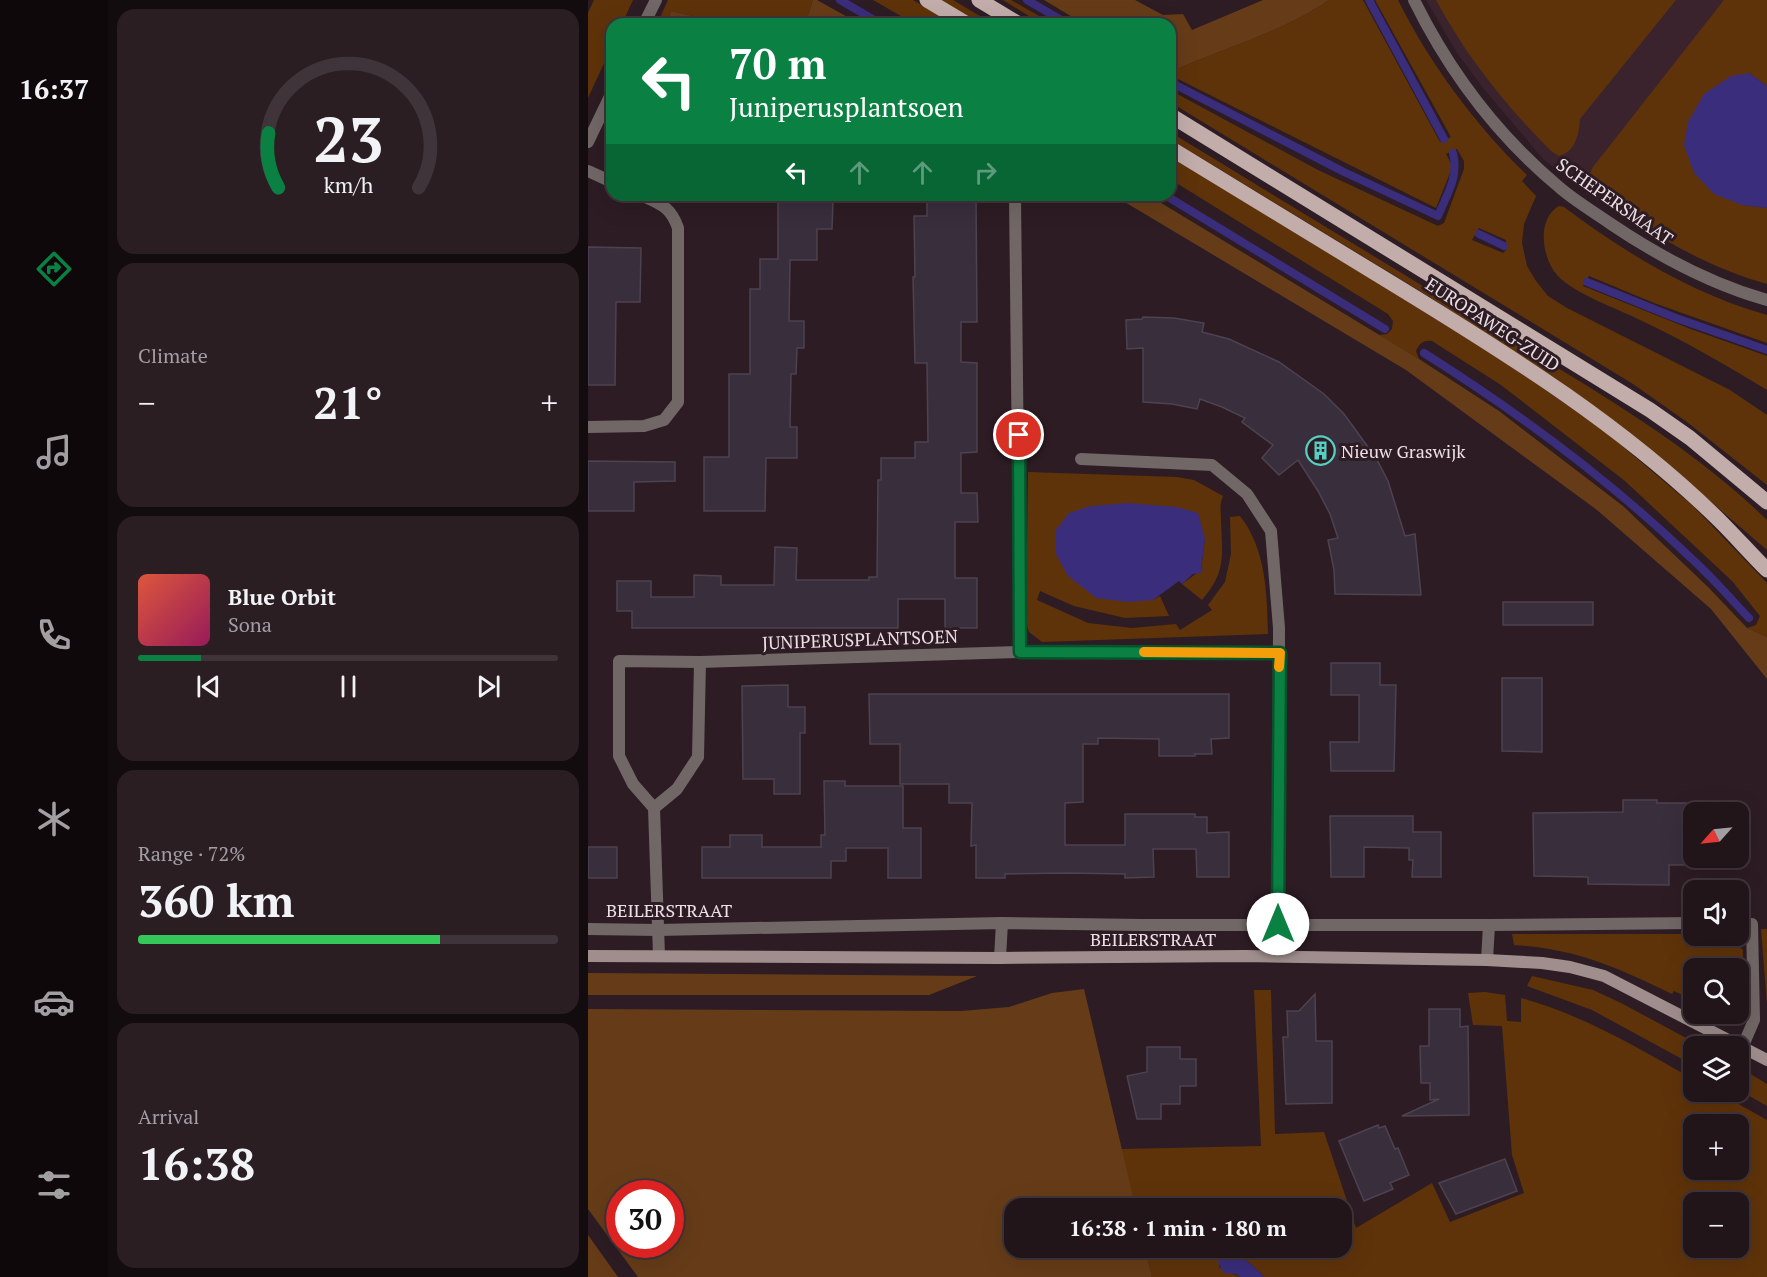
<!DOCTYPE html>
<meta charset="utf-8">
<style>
:root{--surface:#22151a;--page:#2a1e23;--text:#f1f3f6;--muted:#a29fa2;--line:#3f3439;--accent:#0b8043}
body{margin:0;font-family:"PT Serif",serif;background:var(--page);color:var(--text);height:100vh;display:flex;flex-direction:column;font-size:22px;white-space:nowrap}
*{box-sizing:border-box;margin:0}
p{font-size:20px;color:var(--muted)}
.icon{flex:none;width:33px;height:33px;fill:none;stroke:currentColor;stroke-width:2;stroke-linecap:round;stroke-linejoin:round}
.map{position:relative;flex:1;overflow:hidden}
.details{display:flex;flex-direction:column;gap:9px;padding:9px;background:#130c0e;width:480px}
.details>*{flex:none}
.guide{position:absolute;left:18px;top:18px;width:570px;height:183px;border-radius:18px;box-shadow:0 6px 24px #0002,0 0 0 2px var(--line);background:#0b8043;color:#fff;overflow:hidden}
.needle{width:39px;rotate:243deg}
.tools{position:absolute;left:1095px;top:802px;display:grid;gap:12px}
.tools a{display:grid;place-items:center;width:66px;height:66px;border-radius:12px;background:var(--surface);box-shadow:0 6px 24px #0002,0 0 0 2px var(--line);font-size:30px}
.speed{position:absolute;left:18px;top:1180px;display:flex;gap:12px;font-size:30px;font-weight:700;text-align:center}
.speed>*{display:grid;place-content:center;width:78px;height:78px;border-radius:50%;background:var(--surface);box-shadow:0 6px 24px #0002,0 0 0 2px var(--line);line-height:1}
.speed .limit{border:9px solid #d22;background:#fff;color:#111}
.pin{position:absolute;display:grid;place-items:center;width:51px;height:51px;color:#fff;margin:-26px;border:3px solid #fff;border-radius:50%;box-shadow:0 2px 6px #0007}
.me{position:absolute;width:66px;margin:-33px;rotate:0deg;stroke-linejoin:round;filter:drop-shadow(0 0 4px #0008)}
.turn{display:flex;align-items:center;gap:21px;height:126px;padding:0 24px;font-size:27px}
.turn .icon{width:78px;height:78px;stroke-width:2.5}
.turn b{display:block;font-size:42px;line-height:51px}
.lanes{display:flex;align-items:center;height:57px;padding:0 24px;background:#0003;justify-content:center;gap:30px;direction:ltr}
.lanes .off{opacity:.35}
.big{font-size:45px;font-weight:600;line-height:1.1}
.details .tile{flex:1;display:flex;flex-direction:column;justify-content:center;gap:9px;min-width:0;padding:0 21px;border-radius:18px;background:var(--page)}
.details .dial{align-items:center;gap:0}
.dial svg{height:156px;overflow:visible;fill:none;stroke:var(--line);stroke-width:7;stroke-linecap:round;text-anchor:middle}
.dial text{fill:var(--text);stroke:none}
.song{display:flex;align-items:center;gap:18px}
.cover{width:72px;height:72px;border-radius:9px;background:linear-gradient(135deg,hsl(10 70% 55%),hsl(330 70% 35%))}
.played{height:6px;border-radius:3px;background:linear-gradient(90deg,var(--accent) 15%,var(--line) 15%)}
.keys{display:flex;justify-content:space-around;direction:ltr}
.heat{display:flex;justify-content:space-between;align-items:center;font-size:33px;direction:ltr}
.charge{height:9px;border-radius:4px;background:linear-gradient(90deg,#34c759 72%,var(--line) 0)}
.trip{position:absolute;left:416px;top:1198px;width:348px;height:60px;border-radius:18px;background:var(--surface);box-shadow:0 6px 24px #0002,0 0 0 2px var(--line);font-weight:600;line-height:60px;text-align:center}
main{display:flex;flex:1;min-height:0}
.dock{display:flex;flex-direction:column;width:108px;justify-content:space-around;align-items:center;background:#0e080a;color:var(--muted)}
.dock .icon{width:42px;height:42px}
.dock .on{color:var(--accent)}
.dock b{font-size:27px;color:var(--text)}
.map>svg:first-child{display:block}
.built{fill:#3a232d}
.green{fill:#5f330a;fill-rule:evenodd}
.forest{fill:#663c18;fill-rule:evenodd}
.water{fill:#3a2d7b}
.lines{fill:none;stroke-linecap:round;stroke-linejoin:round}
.stream{stroke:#3a2d7b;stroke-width:8}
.building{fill:#392e3c;stroke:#4e4251;stroke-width:1.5}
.street{stroke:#716766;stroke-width:12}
.secondary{stroke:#9f8e8d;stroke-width:12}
.primary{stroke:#c2adab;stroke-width:15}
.route-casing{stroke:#07532c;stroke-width:15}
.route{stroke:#0b8043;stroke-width:10}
.slow{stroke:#f59e0b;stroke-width:10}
.labels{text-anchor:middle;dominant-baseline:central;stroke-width:6;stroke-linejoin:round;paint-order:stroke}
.street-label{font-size:18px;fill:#ece0e5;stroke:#2d1c23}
.poi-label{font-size:18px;fill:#ece0e5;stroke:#2d1c23;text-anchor:start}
</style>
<main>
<nav class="dock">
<b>16:37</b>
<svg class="icon on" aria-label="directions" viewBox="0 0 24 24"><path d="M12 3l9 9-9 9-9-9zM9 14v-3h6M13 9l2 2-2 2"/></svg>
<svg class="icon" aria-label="music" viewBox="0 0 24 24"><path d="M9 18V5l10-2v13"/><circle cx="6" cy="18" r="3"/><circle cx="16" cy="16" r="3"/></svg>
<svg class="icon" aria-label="phone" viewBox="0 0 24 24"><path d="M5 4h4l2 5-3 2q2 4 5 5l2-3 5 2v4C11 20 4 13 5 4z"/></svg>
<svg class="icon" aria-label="climate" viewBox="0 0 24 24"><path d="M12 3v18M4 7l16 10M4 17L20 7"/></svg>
<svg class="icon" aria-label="car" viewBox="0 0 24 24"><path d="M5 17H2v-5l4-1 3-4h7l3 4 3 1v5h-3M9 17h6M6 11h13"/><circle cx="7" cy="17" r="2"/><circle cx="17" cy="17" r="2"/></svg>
<svg class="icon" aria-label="filters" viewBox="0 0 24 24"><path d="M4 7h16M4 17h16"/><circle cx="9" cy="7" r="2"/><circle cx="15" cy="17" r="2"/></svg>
</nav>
<section class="details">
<div class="tile dial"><svg viewBox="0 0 100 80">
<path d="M14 69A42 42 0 1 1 86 69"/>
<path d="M14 69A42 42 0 0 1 9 41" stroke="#0b8043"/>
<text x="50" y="56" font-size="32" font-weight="700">23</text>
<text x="50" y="72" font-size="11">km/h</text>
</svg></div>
<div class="tile"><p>Climate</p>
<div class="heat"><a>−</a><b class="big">21°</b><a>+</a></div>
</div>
<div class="tile">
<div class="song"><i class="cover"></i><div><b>Blue Orbit</b><p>Sona</p></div></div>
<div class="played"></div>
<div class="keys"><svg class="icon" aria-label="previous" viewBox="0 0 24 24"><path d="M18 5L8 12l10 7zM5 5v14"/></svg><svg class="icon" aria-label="pause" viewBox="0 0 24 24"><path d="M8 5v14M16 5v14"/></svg><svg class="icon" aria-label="next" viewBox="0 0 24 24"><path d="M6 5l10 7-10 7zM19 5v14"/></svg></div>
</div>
<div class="tile"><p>Range · 72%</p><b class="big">360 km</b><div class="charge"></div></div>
<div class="tile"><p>Arrival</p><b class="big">16:38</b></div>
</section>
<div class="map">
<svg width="1179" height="1277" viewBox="0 0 1179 1277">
<rect width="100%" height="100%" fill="#2d1c23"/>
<path class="built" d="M838 0H1179V271L1097 250 1031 215 999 194 955 159 896 89 869 53Z"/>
<g class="green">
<path d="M6 0H45L34 24H24V46L0 98V13Z"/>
<path d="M80 0H225L217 24H140L83 11 79 24H69Z"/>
<path d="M285 0H325L366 24H327Z"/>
<path d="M352 0H365L405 24H393Z"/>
<path d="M415 0H423L465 24H454Z"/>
<path d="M741 0H775L852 142 863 137 787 0H810C842 64 888 126 939 175L934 181 948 196 936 224 934 243 939 266 948 281 960 296 979 308 1142 390 1179 415V485L1099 422 1045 384 582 102V90L730 170 850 226 856 223 876 169V161L869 149 858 154 864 165 862 173 848 208 582 75V72C635 48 693 33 741 0ZM891 228 918 240V250L915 253 884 240Z"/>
<path d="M848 0H1088L992 119C991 133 988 152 971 156L963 151C918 106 878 56 848 0Z"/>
<path d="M1136 0H1179V86L1161 73 1154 205 1179 208V284C1114 266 1057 230 1003 191L1000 177 1005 167Z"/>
<path d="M582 132C692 199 802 266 912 333 1004 389 1101 444 1179 520V550L1072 458 967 378 837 294 582 139Z"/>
<path d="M582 156 915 360 1020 434 1105 506 1179 583V637L1159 628 1168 625 1172 616 1144 581 1037 481 913 385 844 341C836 340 832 342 828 351L831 359 791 335 799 334 804 329 805 321 800 314 582 179Z"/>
<path d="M971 206 976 207C1036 252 1104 294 1179 315V343L1066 303 1001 276 995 286 1100 328 1179 356V390C1138 365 1097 341 1054 321 1031 309 986 294 969 275 954 258 948 219 971 206Z"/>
<path d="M440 472 589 477 606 480 635 496C631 505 633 509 633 519 634 556 639 570 614 600L594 584 613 570 617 539 565 600 572 596 581 616 537 618 486 606 452 591 449 600 500 623 544 628 588 624 592 630 624 610 620 605 637 582 643 554 642 517 652 516C678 549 679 593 680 634L454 642 441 632 438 622Z"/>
<path d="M1173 929H1179V1004Z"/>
<path d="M924 934H1105L1106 936H1140L1155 950 1154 1012 1151 1013 1150 969H1106L1105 1000 1086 991 1084 994C1028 967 989 949 926 945Z"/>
<path d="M944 976 1005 990 1033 1003 1115 1047H1106L1105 1065 1004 1010 939 986Z"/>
<path d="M666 990H683L687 1134 736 1132 768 1228 844 1183 862 1222 936 1193 924 1155 914 1026 885 1025 880 993 897 992 917 995 919 1021 933 1022V998C995 1015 1050 1048 1105 1079L1106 1092H1129L1179 1120V1277H676C665 1265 649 1249 632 1257L631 1267 652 1277H564L557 1248H753V1209H548L533 1149 673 1146ZM1106 1125H1150V1170H1106ZM1106 1203H1150V1248H1106Z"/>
<path d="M1151 1067 1179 1084V1106L1151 1090Z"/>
</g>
<g class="forest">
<path d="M225 0H229L272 24H217Z"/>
<path d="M456 0H547L575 15 595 14 604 30 675 0H741C693 33 635 48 582 72V24H496Z"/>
<path d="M83 11 140 24H79Z"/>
<path d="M525 195H560L831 359 911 411 1035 506 1121 588 1159 628 1179 637V679L1123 609 1009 510 818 370Z"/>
<path d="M0 973 389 976 341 995H0Z"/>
<path d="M496 989 548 1209H426V1248H557L564 1277H50L0 1209V1009L373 1011 421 1007 464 993ZM32 1194H82V1245H32Z"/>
<path d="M0 1235 30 1277H0Z"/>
</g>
<g class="water">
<path d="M1161 73 1179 86V208L1154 205 1126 194 1106 173 1096 145 1100 122 1116 94 1143 76Z"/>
<path d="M539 503 588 507 610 513 617 539 613 569 615 571 613 573 605 574 594 584 591 581 565 600 540 602 508 598 480 576 468 554V530L481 513 503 506Z"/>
<path d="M638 1254C654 1254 666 1266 676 1277H652L648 1274 636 1273 630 1263 632 1257Z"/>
</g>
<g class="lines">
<g class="stream">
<path d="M252 0 293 24"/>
<path d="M439 0 480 24"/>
<path d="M781 0 856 139"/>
<path d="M582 82 756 172 850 216C859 194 871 177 865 153"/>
<path d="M577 195 797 329"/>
<path d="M891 234 916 246"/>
<path d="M999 282 1088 318 1179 350"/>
<path d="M836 353C931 413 1023 481 1104 559 1124 577 1142 598 1161 618"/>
</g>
</g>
<g class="building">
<path d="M339 195H388L389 322H373V362L389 363V452L373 453V493H389L390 522H367V578H389V628H357V599H310V628H44V611H29V581H63V597H106V575L133 576V585H186L187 547 209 548 208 580H281V577H289L290 480H293V458H327V442H340L339 363H327L325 277H327L326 216H339Z"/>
<path d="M190 202H245L244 229H229V260H202L201 321H216V348H209L208 374H203L202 427H209V458H178L177 511H116V457H141V374H162V289H172V259H190Z"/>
<path d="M0 247 53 248 52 302H28L27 385H0Z"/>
<path d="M555 317 586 318 616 323 614 332 641 339 691 362 736 394 756 414 788 458 800 481 817 536 827 534 833 595 747 594 746 570 740 540 750 538 742 514 730 491 710 460 691 475 674 458 685 445 654 422 657 418 634 407 612 399 609 409 584 404 555 402V348L539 349 538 320 554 319Z"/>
<path d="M0 461 87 462V481L46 482V511H0Z"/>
<rect x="915" y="602" width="90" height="23"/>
<path d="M743 663H792V685H808L806 771H743L742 742H771V695H743Z"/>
<path d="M914 678H954V752L914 751Z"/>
<path d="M200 685V707H217V733H212V794H186V779H155L154 686Z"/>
<path d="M281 694H641V738L623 739 624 754H607V756H571V739L510 738V744H495V802L477 803V845H537V814H607V817H619V833L641 832V877H609L608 849H565L566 877 537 878V874L481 873 417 874V878H388V845L383 846 384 803H361V784H312V744H282Z"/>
<path d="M236 781H257V786H315V828H333V878H300V848H258V861H243V878H114V847H142V835H174V847H233V835H237Z"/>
<path d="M1035 800H1069V803H1106V865H1081V885L1000 884V877L946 876 945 813 1035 812Z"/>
<path d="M742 816H825V832H853V877H824L825 860H821V848L776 847V877H743Z"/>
<rect x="0" y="847" width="29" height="31"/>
<path d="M727 994 728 1041H744V1103L698 1104 695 1037H700L699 1011H711Z"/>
<path d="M841 1009H872V1027L880 1026 881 1115 814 1116 851 1099 842 1100V1083H833L832 1046H841Z"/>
<path d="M559 1047H592V1059H608V1086H592V1104H573V1119H549L539 1076 559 1072Z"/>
<path d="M790 1125 791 1128 797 1126 807 1149 810 1148 821 1175 802 1183 805 1189 776 1201 751 1141Z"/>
<path d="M917 1159 929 1191 868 1214 851 1183Z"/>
</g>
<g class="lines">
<g class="street">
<path d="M826 0C861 71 910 136 971 187 987 201 1006 212 1023 224 1072 257 1122 284 1179 300"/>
<path d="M56 24 68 0"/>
<path d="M0 142 24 92"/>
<path d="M0 171 24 182"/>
<path d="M427 195 432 652"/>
<path d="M0 427 56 426 76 420 90 402V228C83 207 73 204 53 195"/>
<path d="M493 459 624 465 659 494 683 531 691 628 690 925"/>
<path d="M66 808 45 784 31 756V661L112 662 432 652 691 653"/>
<path d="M1150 924H1164L1166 1020 1154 1048"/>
<path d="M0 929 70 930 414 923 554 925H901L1106 923"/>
<path d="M71 956 66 808 89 789 110 757 112 662"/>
<path d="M412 958 414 923"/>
<path d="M899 960 901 925"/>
</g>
<path class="secondary" d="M0 956 412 958 658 956 899 960 954 963 982 967 1016 976 1179 1060"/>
<g class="primary">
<path d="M339 0 379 24"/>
<path d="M391 0 431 24"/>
<path d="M582 115 1062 410 1102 438 1179 502"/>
<path d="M582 148C658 194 734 240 810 287 923 356 1038 428 1132 521 1148 537 1163 554 1179 570"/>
</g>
</g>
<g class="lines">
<defs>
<path id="route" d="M431 435 432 652 692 653 690 924"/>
</defs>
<use href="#route" class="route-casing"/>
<use href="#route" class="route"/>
<path class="slow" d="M556 652 692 653 691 667"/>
</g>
<defs>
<symbol id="building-ring" viewBox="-11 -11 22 22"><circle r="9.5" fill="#2d1c23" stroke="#57cec2" stroke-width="1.5"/><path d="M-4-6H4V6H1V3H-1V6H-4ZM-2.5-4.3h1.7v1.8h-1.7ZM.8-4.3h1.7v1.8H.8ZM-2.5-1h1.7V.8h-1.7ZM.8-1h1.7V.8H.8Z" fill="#57cec2"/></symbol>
</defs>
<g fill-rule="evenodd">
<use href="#building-ring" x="716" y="434" width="33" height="33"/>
</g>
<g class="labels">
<g class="street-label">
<text transform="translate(1027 201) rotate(35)">SCHEPERSMAAT</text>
<text transform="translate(905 324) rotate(33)">EUROPAWEG-ZUID</text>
<text transform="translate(272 639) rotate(-2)">JUNIPERUSPLANTSOEN</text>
<text x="81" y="910">BEILERSTRAAT</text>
<text x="565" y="939">BEILERSTRAAT</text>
</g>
<g class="poi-label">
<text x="753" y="451">Nieuw Graswijk</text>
</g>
</g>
</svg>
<div class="tools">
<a><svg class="needle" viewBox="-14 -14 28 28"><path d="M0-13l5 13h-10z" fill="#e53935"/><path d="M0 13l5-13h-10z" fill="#a29fa2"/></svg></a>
<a><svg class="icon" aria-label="sound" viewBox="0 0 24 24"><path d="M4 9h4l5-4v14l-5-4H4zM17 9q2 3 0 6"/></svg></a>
<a><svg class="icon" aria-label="search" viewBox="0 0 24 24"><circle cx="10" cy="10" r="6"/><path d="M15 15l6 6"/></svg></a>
<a><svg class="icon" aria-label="layers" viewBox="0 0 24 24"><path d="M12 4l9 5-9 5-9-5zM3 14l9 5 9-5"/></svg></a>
<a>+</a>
<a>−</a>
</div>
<div class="speed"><div class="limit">30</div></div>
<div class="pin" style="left:431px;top:435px;background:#d93025"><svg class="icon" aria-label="arrive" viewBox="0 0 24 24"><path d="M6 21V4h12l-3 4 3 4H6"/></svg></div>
<svg class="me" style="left:690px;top:924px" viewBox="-20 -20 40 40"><circle r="19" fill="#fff"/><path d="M0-13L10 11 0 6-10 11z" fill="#0b8043"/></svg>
<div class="trip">16:38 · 1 min · 180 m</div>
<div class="guide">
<div class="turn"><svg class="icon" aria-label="left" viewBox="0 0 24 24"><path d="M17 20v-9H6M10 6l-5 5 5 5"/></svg><div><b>70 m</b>Juniperusplantsoen</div></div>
<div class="lanes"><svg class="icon" aria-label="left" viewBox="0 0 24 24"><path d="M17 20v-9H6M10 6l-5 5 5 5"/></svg><svg class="icon off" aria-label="ahead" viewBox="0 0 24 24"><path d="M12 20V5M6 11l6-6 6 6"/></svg><svg class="icon off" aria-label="ahead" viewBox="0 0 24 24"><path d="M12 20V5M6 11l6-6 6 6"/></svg><svg class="icon off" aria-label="right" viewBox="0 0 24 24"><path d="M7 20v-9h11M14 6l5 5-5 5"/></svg></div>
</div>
</div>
</main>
